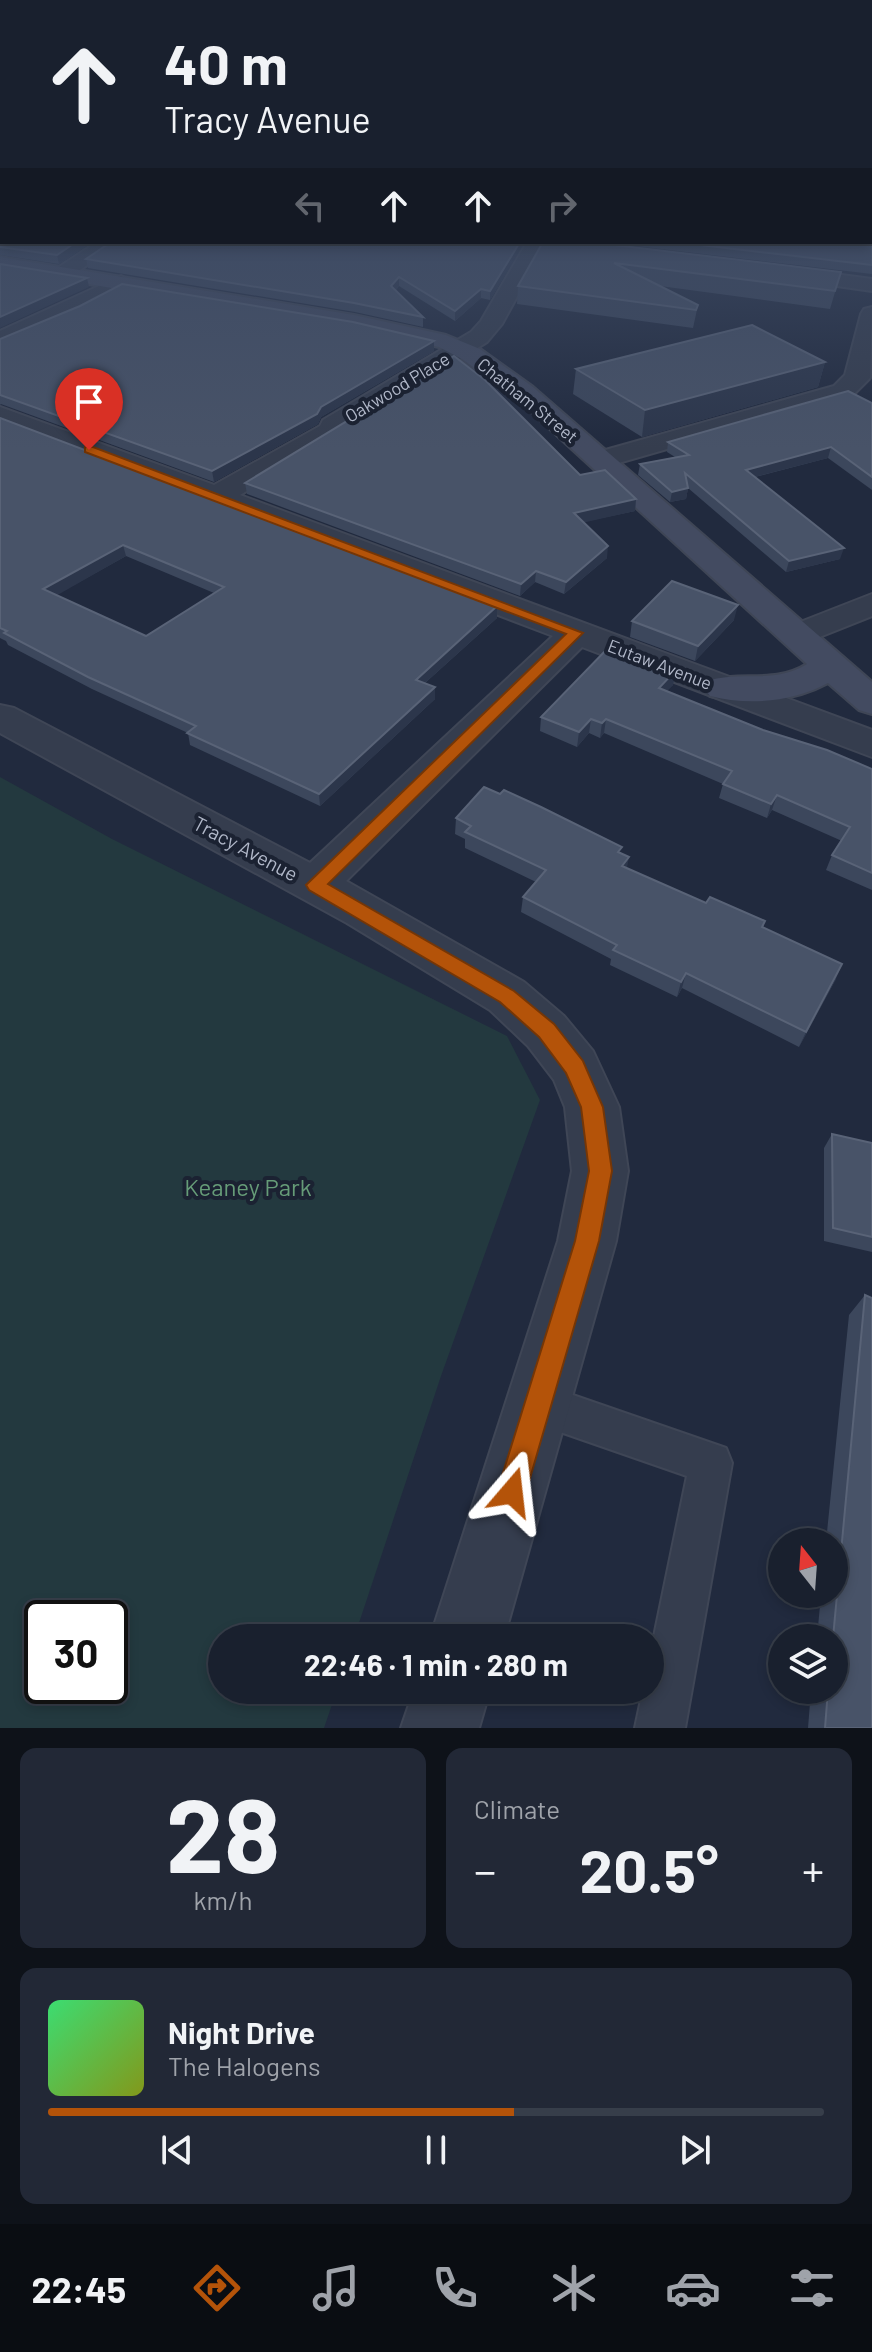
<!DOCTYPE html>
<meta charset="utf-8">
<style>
:root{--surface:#19202e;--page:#222836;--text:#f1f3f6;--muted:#9fa3aa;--line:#373e4a;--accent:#b45309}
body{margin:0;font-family:Barlow,sans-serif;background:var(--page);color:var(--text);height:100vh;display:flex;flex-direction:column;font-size:30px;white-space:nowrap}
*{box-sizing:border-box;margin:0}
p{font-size:26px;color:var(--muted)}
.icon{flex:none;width:44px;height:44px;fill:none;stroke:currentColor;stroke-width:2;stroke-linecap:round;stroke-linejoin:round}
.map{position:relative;height:1728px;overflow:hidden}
.drawer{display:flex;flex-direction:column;gap:20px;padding:20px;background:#0e1219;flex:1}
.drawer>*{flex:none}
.top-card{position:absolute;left:0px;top:0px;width:872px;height:244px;box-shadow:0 4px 12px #0003,0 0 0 2px var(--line);background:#19202e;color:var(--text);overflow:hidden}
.needle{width:52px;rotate:343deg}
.buttons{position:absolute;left:768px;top:1528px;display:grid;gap:16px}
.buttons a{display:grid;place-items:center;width:80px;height:80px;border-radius:50%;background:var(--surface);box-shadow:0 4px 12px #0003,0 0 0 2px var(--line);font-size:40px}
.speed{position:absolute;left:24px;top:1600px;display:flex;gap:16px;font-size:40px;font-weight:700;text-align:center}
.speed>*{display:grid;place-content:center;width:104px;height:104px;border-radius:50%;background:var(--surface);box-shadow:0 4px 12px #0003,0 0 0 2px var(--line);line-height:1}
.speed .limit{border:4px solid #111;border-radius:12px;background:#fff;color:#111}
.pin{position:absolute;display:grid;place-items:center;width:68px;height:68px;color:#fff;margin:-82px -34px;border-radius:50% 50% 50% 0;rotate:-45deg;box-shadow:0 0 8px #0007}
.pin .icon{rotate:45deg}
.me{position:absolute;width:88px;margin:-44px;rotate:17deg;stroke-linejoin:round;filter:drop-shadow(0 0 6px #0008)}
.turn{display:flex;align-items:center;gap:28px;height:168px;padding:0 32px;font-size:36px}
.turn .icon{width:104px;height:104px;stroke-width:2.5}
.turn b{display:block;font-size:56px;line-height:68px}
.lanes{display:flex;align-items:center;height:76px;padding:0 32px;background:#0003;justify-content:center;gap:40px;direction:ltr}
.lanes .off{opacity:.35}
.big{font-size:60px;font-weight:700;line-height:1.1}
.drawer .card{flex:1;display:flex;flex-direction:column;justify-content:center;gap:12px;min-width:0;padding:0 28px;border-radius:16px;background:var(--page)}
.drawer .dial{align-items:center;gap:0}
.dial b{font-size:104px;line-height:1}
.song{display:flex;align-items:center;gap:24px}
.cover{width:96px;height:96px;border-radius:12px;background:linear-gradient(135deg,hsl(140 70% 55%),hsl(70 70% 35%))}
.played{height:8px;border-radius:4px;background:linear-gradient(90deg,var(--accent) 60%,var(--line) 60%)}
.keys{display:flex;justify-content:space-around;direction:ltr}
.heat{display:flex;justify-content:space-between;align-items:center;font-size:44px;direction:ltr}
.drawer .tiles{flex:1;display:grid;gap:20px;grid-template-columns:1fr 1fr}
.card:last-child{grid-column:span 2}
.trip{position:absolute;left:208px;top:1624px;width:456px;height:80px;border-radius:40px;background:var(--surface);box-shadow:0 4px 12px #0003,0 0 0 2px var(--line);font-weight:700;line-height:80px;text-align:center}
.menu{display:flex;height:128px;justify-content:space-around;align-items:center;background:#0a0d12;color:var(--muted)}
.menu .icon{width:56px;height:56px}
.menu .current{color:var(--accent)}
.menu b{font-size:36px;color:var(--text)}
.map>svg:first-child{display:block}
.green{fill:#23393f;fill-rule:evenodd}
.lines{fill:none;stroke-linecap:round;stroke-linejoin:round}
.service-casing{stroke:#3f4656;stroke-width:4}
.minor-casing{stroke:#3f4656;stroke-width:4}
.secondary-casing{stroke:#3f4656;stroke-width:4}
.service{fill:#353d4e;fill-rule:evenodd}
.minor{fill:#353d4e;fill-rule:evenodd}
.secondary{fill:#434b61;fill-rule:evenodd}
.wall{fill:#3c475c;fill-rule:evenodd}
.shaded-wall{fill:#2c364b}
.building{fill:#485368;stroke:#596377;stroke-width:2;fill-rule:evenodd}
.route{fill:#b45309;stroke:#753606;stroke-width:2}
.labels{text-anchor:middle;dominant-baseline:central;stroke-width:8;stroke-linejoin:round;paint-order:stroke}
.far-street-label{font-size:18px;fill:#b1b8c9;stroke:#1b2232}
.street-label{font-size:20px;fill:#b1b8c9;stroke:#1b2232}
.near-park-label{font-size:24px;fill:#669c78;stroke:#1b2232}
</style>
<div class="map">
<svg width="872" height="1728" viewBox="0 0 872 1728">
<rect width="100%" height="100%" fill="#212a3e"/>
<path class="green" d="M0 777 112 839 507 1036 540 1100 441 1376 354 1638H222V1690H337L324 1728H0ZM42 1618H110V1686H42Z"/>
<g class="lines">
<defs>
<path id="service" d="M538 1383 726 1448 732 1463 685 1728H635L643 1690H650V1656L687 1476 523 1419 517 1404 523 1389Z"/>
<g id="minor">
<path d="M97 242H120L70 277H56L53 273 56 269Z"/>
<path d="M527 242H547L502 324 487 342 343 432 334 434 331 440 240 495 872 730V757L582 647 346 881 524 982 564 1016 593 1051 619 1107 628 1171 616 1241 504 1638H430L558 1241 572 1171 565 1107 554 1080 528 1046 490 1010 347 923 0 733V705L14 708 310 863 553 636 0 424V407L214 485 320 426 323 420 471 332 481 321Z"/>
<path d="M781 267 872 279V291L774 277 771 273 774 269Z"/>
<path d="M121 276 132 282 129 287 81 313 0 347V331Z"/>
<path d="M872 307 870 378 852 396 601 468 591 466 587 460 591 454 834 386 845 375 861 314 864 309Z"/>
<path d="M872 594V616L797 646 785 642 779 635 785 628Z"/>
<path d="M414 1690H490L479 1728H401Z"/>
</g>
<path id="secondary" d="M0 257 354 315 446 335 480 349 533 387 872 682V714L859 710 828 683C793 702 748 706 710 696L704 688 710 680C744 671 775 684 807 664L515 397 462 359 439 347 354 329 0 269Z"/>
</defs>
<use href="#service" class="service-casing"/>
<use href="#minor" class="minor-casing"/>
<use href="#secondary" class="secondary-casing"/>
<use href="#service" class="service"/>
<use href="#minor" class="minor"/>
<use href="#secondary" class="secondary"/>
</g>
<g class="wall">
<path d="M0 207 92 242 59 264 0 255Z"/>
<path d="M872 210V274L602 242H870V211Z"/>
<path d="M525 242 490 300 481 298 455 321 399 286 396 290 423 317V327L355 312 88 268 86 259Z"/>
<path d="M543 242 841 272 830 309 660 286 698 305 693 328 517 304 518 286Z"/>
<path d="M0 339 434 341V351L321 417 318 424 214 482 1 404 0 405Z"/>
<path d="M825 362 818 387 642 437 573 394 576 369Z"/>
<path d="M872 403V490L828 458 755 477 840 559 786 572 688 488 686 499 670 502 638 475 640 464 675 457 667 452 668 442Z"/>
<path d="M0 418 497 618 425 683 435 687V699L320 806 190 745 188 733 92 689 8 645 6 641 0 638ZM126 556 214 593 146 636 56 595Z"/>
<path d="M580 475 636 499 635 511 583 522 607 558 564 594 535 582 520 596 247 494 245 483Z"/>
<path d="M734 620 695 661 630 637 632 621Z"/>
<path d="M676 670 673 685 666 691 763 730 872 769V890L826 870 832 855 842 841 772 810 767 818 719 798 723 784 604 733 600 738 589 733 577 747 540 731 541 717Z"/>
<path d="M456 818 621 853 627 868 706 903 765 921 763 927 836 979 799 1047 682 988 677 997 610 965 611 959 521 912 523 897 536 882 465 848V839L455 834Z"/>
<path d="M832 1134 872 1143V1252L824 1241V1148Z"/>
<path d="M865 1295 872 1728H808L811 1690H834V1638H817L821 1594H834V1542H826L849 1315Z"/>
</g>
<g class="shaded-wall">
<path d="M76 242H92L59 264 57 255Z"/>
<path d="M520 242H525L490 300V291Z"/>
<path d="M399 277V286L392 295 391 286Z"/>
<path d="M87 278 89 287 0 328V317Z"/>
<path d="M481 289V298L455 321V311Z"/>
<path d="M434 341V351L321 417 318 424 214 482 212 471Z"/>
<path d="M825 362 818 387 642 437 645 410Z"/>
<path d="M831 447 828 458 743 480 746 470Z"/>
<path d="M688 488 686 499 670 502 672 492Z"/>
<path d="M636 499 635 511 573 525 574 513Z"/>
<path d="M123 545 126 556 47 601 43 589Z"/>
<path d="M608 546 607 558 564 594 566 582Z"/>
<path d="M844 548 840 559 786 572 789 561Z"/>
<path d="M536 571 535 582 520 596 521 584Z"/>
<path d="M738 605 734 620 695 661 698 646Z"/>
<path d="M497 606V618L416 691V680Z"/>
<path d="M676 670 673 685 656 703 659 688Z"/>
<path d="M435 687V699L320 806 319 794Z"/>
<path d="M591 719 589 733 577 747 579 732Z"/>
<path d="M606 719 604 733 600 738 602 723Z"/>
<path d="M777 795 772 810 767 818 771 804Z"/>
<path d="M629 857 626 873 622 866Z"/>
<path d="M842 964 836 979 799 1047 806 1032Z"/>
<path d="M686 973 682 988 677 997 681 982Z"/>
</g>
<g class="building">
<path d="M0 207H2V242H76L57 255 0 247Z"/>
<path d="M870 210H872V265L675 242H870Z"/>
<path d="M111 242H520L490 291 481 289 455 311 399 277 391 286 423 317 354 303 86 259Z"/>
<path d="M543 242H589L841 272 835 291 614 263 698 305 696 310 518 286Z"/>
<path d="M0 264 87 278 0 317Z"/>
<path d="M122 284 353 322 434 341 321 407 317 414 212 471 0 395V339L80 306Z"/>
<path d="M752 325 825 362 645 410 576 369Z"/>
<path d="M454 356 485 380 580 475 605 470 636 499 574 513 608 546 566 582 536 571 521 584 245 483Z"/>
<path d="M848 391 872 403V477L831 447 746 470 844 548 789 561 685 473 688 488 672 492 640 464 689 455 668 442Z"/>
<path d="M0 418 497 606 416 680 435 687 319 794 187 733 196 726 88 677 4 633 7 631 0 628ZM123 545 224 587 146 636 43 589Z"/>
<path d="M672 581 738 605 698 646 632 621Z"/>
<path d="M610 646 676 670 659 688 763 730 827 750 872 769V873L832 855 850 827 777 795 771 804 723 784 732 771 606 719 602 723 591 719 579 732 541 717Z"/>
<path d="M484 787 500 794 504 790 541 807 622 847 618 852 629 857 622 866 706 903 710 897 765 921 762 927 842 964 806 1032 686 973 681 982 613 950 617 945 523 897 546 870 465 832 471 826 456 818Z"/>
<path d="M832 1134 872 1143V1237L833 1228Z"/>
<path d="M865 1295 872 1298V1728H825L828 1690H834V1638H833Z"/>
</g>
<linearGradient id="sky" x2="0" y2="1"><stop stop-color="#121722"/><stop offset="0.46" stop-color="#3d4a63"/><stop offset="1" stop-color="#3d4a63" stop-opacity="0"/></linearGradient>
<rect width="872" height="449" fill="url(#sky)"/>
<path class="route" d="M85 447H93L583 633 328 884 514 991 554 1024 583 1061 603 1107 612 1171 599 1241 526 1492 522 1502 512 1506 502 1502 497 1492 575 1241 589 1171 581 1107 566 1073 539 1037 500 1002 309 890 306 885 566 634 85 452Z"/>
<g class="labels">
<g class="far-street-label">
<text transform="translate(397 387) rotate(-31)">Oakwood Place</text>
<text transform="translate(528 400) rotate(39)">Chatham Street</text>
<text transform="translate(660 664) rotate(21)">Eutaw Avenue</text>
</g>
<g class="street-label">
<text transform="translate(246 848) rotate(28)">Tracy Avenue</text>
</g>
<g class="near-park-label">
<text x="248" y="1186">Keaney Park</text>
</g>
</g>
</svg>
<div class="buttons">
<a><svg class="needle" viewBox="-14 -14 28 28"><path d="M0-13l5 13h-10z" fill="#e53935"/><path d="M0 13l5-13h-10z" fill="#9fa3aa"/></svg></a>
<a><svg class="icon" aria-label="layers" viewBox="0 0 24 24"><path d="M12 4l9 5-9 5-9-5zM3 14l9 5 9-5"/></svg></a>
</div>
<div class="speed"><div class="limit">30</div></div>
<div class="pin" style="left:89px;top:450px;background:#d93025"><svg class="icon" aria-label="arrive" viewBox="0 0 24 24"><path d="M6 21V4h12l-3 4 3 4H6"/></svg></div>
<svg class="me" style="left:512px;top:1492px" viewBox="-20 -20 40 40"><path d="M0-17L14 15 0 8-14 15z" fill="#b45309" stroke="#fff" stroke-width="4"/></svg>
<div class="trip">22:46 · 1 min · 280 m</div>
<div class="top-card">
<div class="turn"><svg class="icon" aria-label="ahead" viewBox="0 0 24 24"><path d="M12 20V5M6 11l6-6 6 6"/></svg><div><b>40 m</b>Tracy Avenue</div></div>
<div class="lanes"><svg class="icon off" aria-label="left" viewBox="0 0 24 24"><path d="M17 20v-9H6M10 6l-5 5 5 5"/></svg><svg class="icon" aria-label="ahead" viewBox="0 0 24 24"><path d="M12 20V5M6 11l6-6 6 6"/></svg><svg class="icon" aria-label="ahead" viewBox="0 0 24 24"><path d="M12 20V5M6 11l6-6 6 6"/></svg><svg class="icon off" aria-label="right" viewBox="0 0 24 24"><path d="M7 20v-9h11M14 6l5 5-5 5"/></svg></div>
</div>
</div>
<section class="drawer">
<div class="tiles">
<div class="card dial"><b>28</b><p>km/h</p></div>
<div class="card"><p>Climate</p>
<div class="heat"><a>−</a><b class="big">20.5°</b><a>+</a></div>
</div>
<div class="card">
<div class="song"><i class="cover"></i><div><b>Night Drive</b><p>The Halogens</p></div></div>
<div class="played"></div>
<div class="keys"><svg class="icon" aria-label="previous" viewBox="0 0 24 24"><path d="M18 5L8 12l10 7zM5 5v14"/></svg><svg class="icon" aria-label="pause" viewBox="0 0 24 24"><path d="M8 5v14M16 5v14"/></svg><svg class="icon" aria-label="next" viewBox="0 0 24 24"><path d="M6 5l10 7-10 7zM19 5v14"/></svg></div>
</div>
</div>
</section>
<nav class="menu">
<b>22:45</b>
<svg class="icon current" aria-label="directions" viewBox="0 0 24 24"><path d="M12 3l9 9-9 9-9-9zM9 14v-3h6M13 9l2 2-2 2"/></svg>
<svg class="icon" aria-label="music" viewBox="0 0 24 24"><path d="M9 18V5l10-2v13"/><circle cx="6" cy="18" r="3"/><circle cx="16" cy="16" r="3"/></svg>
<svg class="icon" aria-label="phone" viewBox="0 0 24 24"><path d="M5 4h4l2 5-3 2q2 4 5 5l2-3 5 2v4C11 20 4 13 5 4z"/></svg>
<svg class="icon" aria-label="climate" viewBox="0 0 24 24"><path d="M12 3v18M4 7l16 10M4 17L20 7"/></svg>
<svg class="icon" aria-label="car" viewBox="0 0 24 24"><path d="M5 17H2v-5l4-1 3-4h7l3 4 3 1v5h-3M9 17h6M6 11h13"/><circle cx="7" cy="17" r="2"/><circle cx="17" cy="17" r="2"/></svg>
<svg class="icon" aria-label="filters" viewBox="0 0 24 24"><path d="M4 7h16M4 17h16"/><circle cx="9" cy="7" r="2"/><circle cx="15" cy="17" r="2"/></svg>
</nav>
